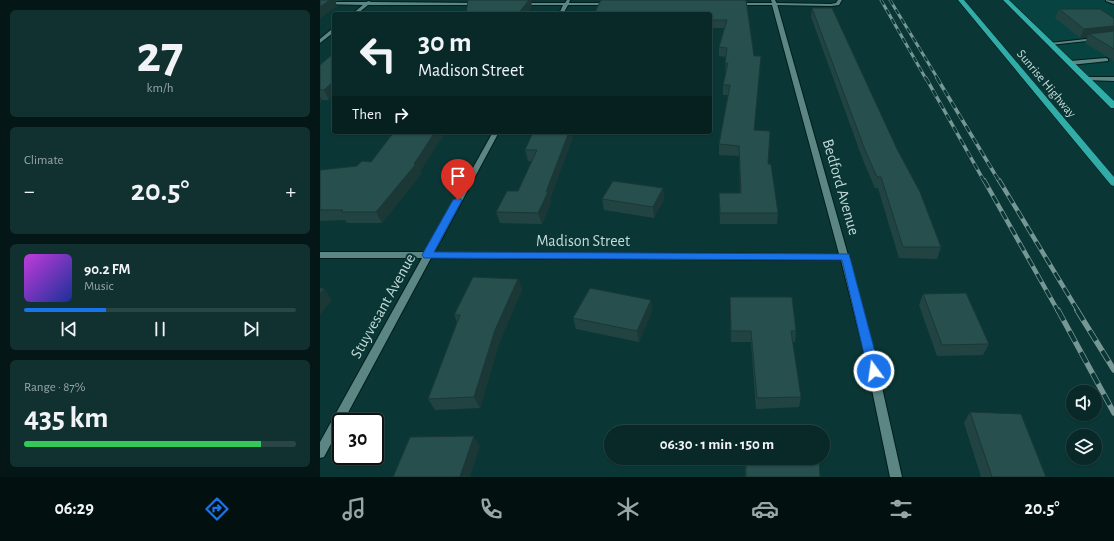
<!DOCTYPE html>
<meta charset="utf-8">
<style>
:root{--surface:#082928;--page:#113130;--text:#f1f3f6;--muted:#98a6a8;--line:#294545;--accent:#1a73e8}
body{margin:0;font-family:"Alegreya Sans",sans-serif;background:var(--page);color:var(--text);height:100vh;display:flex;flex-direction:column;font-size:15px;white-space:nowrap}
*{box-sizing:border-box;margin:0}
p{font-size:13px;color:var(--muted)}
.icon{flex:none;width:22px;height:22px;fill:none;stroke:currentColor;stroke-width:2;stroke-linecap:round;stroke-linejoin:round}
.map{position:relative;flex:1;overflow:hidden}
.sheet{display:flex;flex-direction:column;gap:10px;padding:10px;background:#041716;width:320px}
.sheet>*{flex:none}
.top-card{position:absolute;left:12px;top:12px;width:380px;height:122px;border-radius:4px;box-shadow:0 1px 3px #0004,0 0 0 1px var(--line);background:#082928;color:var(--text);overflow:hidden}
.fabs{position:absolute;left:746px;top:385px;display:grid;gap:8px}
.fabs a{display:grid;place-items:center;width:36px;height:36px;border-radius:50%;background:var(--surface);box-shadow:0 1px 3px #0004,0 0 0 1px var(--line);font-size:20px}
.speed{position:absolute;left:12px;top:413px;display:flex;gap:8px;font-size:20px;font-weight:700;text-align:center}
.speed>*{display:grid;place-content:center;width:52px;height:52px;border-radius:50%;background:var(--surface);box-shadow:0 1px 3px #0004,0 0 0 1px var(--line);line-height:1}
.speed .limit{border:2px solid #111;border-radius:6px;background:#fff;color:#111}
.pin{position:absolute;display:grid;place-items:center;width:34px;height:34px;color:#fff;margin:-41px -17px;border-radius:50% 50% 50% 0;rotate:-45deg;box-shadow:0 0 4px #0007}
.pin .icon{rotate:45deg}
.me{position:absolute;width:44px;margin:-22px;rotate:346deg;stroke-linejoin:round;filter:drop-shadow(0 0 3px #0008)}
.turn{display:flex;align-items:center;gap:14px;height:84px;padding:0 20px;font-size:18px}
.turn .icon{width:52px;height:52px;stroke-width:2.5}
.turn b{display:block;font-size:28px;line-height:34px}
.then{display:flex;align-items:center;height:38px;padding:0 20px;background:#0003;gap:8px;font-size:15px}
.big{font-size:30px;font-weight:600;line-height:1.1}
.sheet .widget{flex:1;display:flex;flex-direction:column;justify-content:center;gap:6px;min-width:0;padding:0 14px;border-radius:6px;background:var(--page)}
.sheet .dial{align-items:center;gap:0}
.dial b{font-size:52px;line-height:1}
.song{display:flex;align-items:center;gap:12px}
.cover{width:48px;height:48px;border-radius:6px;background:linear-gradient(135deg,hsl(290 70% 55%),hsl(230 70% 35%))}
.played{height:4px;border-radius:2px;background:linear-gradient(90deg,var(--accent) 30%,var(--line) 30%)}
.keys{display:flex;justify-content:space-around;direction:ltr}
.heat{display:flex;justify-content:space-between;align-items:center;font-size:22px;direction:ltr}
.charge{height:6px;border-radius:3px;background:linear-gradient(90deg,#34c759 87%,var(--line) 0)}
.trip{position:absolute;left:284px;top:425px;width:226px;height:40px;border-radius:20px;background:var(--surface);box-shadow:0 1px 3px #0004,0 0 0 1px var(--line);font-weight:600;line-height:40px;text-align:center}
.dock{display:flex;height:64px;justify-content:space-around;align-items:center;background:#031010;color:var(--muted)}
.dock .icon{width:28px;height:28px}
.dock .on{color:var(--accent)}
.dock b{font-size:18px;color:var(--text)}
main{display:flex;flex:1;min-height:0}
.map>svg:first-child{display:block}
.built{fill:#064341}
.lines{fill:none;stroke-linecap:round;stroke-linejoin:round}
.service-casing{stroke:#001d1c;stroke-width:2}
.minor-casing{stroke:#001d1c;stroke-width:2}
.trunk-casing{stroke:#001d1c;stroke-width:1}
.service{fill:#5c8684;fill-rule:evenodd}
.minor{fill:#5c8684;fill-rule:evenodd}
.trunk{fill:#31aca7;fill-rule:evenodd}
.rail-far3-casing{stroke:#779795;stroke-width:3}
.rail-far2-casing{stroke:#779795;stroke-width:3.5}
.rail-far1-casing{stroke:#779795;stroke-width:4.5}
.rail-casing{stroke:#779795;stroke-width:5.5}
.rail-far3{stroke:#0a3735;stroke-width:2;stroke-dasharray:5.5;stroke-linecap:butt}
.rail-far2{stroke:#0a3735;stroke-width:2.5;stroke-dasharray:7;stroke-linecap:butt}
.rail-far1{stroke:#0a3735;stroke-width:3;stroke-dasharray:9;stroke-linecap:butt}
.rail{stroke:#0a3735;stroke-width:4;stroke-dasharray:12;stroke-linecap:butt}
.wall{fill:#214442}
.shaded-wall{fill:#1b3736}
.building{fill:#264f4d;stroke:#1b3736}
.route{fill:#1a73e8;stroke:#114b97}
.labels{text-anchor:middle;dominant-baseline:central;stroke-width:4;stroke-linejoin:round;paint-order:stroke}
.far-street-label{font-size:13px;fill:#c4dad8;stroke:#0a3735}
.street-label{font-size:16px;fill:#c4dad8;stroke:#0a3735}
</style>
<main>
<section class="sheet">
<div class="widget dial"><b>27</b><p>km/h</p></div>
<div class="widget"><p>Climate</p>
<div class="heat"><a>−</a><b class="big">20.5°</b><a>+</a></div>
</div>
<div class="widget">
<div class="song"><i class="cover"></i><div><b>90.2 FM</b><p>Music</p></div></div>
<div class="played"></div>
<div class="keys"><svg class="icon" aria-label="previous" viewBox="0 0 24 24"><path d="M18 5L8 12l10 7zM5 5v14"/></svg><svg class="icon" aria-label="pause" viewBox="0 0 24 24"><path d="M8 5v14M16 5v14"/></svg><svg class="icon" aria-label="next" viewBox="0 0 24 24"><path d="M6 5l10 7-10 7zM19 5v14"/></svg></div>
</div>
<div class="widget"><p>Range · 87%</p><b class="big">435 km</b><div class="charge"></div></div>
</section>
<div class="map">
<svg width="794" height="477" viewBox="0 0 794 477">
<rect width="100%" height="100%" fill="#0a3735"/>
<path class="built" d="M690 0H791L794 2V101Z"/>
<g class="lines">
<defs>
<g id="service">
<path d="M518 0H522L519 5 511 6 455 5 453 4 455 3 511 4 516 3Z"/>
<path d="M794 36V38L730 45 728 44 730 43Z"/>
<path d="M786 58 788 59V61L750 65 747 63 750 61Z"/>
<path d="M767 77H794V81L765 80V78Z"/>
</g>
<g id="minor">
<path d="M247 0H250L249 3H289L291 4 289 5H248L243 14H239L243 5H201L199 4 201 3H245Z"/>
<path d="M451 0H455L457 4 528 255 530 257 529 259 555 356 582 477H570L545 356 521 260 111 258 23 422H21V425L4 457 0 458V442L102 258H0V252H106L173 132H179L114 253 519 254 452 5H417L415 4 417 3H452Z"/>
<path d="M786 0 794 1V4L786 1Z"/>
<path d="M49 1 51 2 157 3 159 4 157 5H48L37 14H32L43 5 0 4V2H46Z"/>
<path d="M12 29H14V32L0 43V39Z"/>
</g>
<g id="trunk">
<path d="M638 0H644L794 177V186L791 185Z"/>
<path d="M683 0H689L794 101V108H791Z"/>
</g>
</defs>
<use href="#service" class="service-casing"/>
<use href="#minor" class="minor-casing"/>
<use href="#trunk" class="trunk-casing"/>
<use href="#service" class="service"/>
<use href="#minor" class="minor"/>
<use href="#trunk" class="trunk"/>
<defs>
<g id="rail-far3">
<path d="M561 0 606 79"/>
<path d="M570 0 618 79"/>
</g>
<g id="rail-far2">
<path d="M606 78 664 181"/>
<path d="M617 78 679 181"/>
</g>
<g id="rail-far1">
<path d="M664 180 738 311"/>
<path d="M679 180 758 311"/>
</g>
<g id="rail">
<path d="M738 310 794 413"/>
<path d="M757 310 794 370"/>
</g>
</defs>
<use href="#rail-far3" class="rail-far3-casing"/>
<use href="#rail-far2" class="rail-far2-casing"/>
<use href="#rail-far1" class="rail-far1-casing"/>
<use href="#rail" class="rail-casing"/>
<use href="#rail-far3" class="rail-far3"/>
<use href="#rail-far2" class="rail-far2"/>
<use href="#rail-far1" class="rail-far1"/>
<use href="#rail" class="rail"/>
</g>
<g class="wall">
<path d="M0 0H24L15 1 17 6Z"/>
<path d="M426 0 434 56H441L434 130 448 164 458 213 457 224H400L399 193H420L419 156 399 155V144L408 95H403V85L406 73H405L406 57 399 56V47L404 28H390V14Z"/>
<path d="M492 8 621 247 617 259 579 258 558 188H555L543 160 491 17Z"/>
<path d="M739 9 794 18V61L765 43 767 38H760L735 18Z"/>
<path d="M0 65 9 100H2L0 102Z"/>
<path d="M213 132 231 203 222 224 180 223 176 212 198 191 212 161H208L205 150Z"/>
<path d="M0 170 100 172 101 174 62 223H27L25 220 0 221Z"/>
<path d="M343 188 344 199 334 218 284 210 282 199Z"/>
<path d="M198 279 202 290 180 341 160 408 115 410 108 399 137 322 134 315Z"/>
<path d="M603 294 669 344 663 355 617 356 599 305Z"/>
<path d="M410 297 476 331 475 342H472L481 397 479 407 436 409 431 342H411Z"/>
<path d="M331 300 332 311 319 342 256 329 253 318Z"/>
<path d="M650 412 726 477H661L644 423Z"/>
<path d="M425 458H499L500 477H425Z"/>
</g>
<g class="shaded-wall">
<path d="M10 0H15L17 6 0 19V7Z"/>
<path d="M209 0H211L212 6 207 14H198Z"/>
<path d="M794 26V35L769 34 767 38H760L764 29Z"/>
<path d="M14 81V95L9 100 4 90Z"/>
<path d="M0 96 2 100 0 102Z"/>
<path d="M115 132H126L100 172 101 174 62 223 56 212 94 164Z"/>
<path d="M249 132H255L230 200 231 203 222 224 218 213Z"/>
<path d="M343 188 344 199 334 218 333 207Z"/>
<path d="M198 279 202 290 180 341 160 408 154 397 175 330Z"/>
<path d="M4 288 12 300 0 315V294Z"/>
<path d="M331 300 332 311 319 342 317 331Z"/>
<path d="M154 436 160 446 150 477H140Z"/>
</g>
<g class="building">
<path d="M0 0H10L0 7Z"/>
<path d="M148 0H209L198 14H146Z"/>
<path d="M281 0H426L434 56H441L434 130 450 131 448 164H451L458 213H400L399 193H421L419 146 399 144 410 85H403L408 63H405L407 48 399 47 407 20H390V14H274Z"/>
<path d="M492 8H512L577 149 600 192 621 247H583L561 177H557L545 150Z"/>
<path d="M739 9H780L794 18V26L764 29Z"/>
<path d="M794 31V49L769 34Z"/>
<path d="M14 53V81L4 90H0V65Z"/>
<path d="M74 132H115L94 164H96L56 212H21L23 210H0V170L37 166 42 161 51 162Z"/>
<path d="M213 132H249L226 192H228L218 213 176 212 187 191H198L217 150H205Z"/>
<path d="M293 181 343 188 333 207 282 199Z"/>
<path d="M153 277 198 279 175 330 154 397 108 399 140 315H134Z"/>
<path d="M0 288H4L0 294Z"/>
<path d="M270 288 331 300 317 331 253 318Z"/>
<path d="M646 293 669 344 622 345 603 294Z"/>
<path d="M410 297H472L476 331H471L481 397 437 398 431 331H411Z"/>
<path d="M650 412 701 414 726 477H672Z"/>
<path d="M154 436 140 477H73L90 437Z"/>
<path d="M426 458H499L500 477H426Z"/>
</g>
<path class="route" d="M138 198 142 200 114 252 529 254 560 371 558 375 554 376 550 375 548 371 522 260 104 258 102 255 133 200Z"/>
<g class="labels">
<g class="far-street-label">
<text transform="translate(726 84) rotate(50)">Sunrise Highway</text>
</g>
<g class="street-label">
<text transform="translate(521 187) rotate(74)">Bedford Avenue</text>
<text x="263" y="241">Madison Street</text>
<text transform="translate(63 306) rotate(-61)">Stuyvesant Avenue</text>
</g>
</g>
</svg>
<div class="fabs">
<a><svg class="icon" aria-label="sound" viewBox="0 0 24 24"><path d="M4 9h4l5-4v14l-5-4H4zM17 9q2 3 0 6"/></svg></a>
<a><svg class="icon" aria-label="layers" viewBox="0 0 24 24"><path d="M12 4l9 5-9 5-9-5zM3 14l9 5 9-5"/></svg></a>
</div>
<div class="speed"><div class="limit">30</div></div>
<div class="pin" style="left:138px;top:200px;background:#d93025"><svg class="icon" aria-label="arrive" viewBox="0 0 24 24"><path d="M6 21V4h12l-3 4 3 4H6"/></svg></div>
<svg class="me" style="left:554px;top:371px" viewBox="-20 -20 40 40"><circle r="17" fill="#1a73e8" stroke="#fff" stroke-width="3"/><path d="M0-11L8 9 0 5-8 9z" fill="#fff"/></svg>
<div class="trip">06:30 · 1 min · 150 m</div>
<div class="top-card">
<div class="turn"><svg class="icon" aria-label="left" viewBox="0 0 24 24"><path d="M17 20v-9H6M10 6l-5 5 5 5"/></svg><div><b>30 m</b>Madison Street</div></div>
<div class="then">Then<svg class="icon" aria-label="right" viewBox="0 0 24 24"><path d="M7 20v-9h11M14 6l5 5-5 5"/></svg></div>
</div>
</div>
</main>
<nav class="dock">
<b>06:29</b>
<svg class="icon on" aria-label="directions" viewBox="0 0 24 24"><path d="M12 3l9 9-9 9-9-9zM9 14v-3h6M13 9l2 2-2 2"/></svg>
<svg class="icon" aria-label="music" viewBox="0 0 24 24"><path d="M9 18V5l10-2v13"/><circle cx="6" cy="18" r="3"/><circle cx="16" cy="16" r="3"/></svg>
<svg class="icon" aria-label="phone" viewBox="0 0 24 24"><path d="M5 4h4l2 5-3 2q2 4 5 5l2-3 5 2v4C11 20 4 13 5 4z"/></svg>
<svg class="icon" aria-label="climate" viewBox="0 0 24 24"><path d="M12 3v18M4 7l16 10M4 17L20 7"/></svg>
<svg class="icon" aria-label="car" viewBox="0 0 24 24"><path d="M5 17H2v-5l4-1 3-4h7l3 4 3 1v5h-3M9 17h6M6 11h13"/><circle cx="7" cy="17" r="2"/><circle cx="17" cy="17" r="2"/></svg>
<svg class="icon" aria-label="filters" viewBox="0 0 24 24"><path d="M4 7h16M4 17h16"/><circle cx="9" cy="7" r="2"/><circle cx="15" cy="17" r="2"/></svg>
<b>20.5°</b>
</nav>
